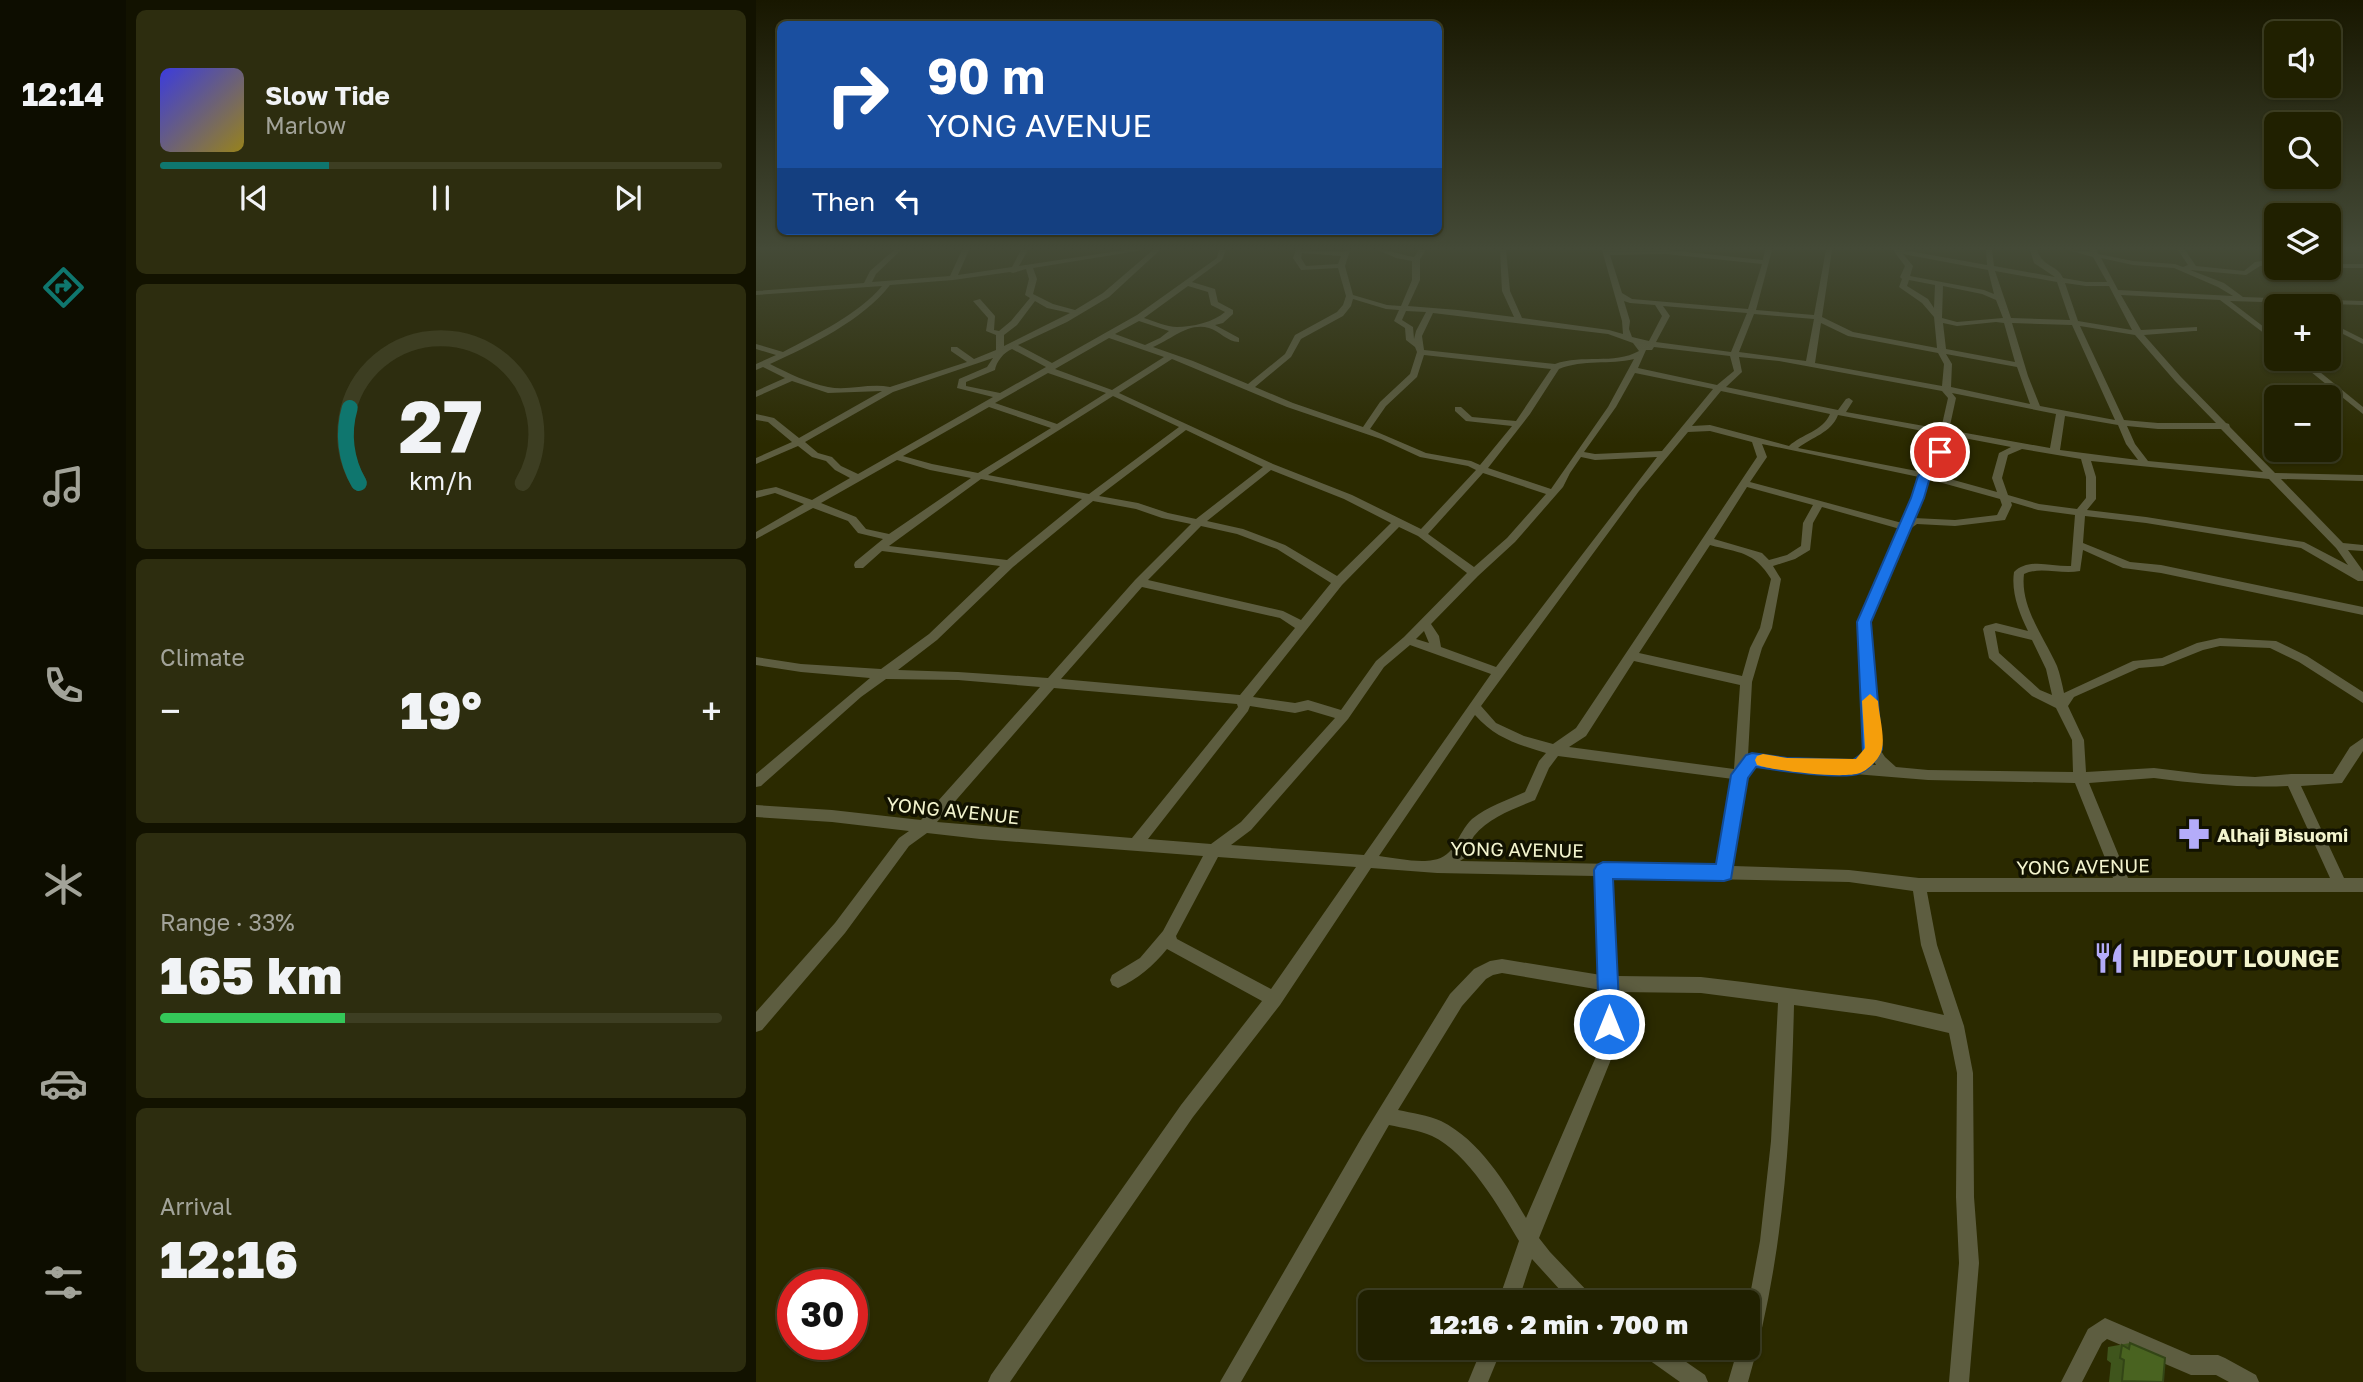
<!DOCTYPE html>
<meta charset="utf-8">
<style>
:root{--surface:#202000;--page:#2d2d0f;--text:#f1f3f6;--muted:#a2a399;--line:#3d3e22;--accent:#0f766e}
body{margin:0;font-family:"Golos Text",sans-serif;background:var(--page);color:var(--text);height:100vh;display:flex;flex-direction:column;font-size:26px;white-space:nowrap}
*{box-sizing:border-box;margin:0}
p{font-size:23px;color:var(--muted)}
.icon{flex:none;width:38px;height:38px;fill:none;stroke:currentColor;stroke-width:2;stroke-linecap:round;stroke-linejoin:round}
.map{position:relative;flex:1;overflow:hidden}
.side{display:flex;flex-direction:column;gap:10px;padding:10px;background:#121200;width:630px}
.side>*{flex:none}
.top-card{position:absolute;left:21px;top:21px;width:665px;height:214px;border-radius:10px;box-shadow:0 2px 5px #0004,0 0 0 2px var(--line);background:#1a4fa0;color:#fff;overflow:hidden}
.controls{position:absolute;left:1508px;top:21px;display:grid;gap:14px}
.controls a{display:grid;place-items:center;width:77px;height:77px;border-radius:10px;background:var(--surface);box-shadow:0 2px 5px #0004,0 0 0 2px var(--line);font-size:35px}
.speed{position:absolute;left:21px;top:1269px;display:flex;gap:14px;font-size:35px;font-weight:700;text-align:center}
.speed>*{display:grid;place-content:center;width:91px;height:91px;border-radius:50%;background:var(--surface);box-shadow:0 2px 5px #0004,0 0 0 2px var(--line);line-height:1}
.speed .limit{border:10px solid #d22;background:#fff;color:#111}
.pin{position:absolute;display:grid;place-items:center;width:60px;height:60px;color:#fff;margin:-30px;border:4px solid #fff;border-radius:50%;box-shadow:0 2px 7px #0007}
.me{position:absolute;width:77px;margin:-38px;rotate:0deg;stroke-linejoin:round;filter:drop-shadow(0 0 5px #0008)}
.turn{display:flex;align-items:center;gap:24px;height:147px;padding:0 35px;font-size:32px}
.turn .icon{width:91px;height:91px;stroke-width:2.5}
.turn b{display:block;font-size:49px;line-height:60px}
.then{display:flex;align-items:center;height:66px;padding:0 35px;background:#0003;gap:14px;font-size:26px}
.big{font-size:52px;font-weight:800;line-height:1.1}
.side .tile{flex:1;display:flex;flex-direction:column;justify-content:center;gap:10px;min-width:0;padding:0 24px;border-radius:10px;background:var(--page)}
.side .dial{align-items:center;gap:0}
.dial svg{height:182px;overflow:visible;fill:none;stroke:var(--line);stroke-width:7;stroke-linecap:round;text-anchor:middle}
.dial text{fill:var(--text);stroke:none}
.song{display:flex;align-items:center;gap:21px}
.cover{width:84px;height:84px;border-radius:10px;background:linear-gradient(135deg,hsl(240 70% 55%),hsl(50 70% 35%))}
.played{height:7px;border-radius:4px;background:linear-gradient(90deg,var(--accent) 30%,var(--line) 30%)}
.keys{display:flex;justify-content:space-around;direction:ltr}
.heat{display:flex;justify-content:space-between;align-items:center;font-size:38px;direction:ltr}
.charge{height:10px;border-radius:5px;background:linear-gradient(90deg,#34c759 33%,var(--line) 0)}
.trip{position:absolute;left:602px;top:1290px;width:402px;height:70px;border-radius:10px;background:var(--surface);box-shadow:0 2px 5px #0004,0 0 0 2px var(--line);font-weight:800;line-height:70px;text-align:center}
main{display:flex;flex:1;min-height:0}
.tabs{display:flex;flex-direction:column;width:126px;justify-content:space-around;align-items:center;background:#0d0d00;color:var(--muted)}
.tabs .icon{width:49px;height:49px}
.tabs .active{color:var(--accent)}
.tabs b{font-size:32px;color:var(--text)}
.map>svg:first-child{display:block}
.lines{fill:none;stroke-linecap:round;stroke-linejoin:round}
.minor{fill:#5d5d40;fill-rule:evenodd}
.wall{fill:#3f551c}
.building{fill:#496320;stroke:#334516;stroke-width:2}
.route{fill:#1a73e8;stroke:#114b97;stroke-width:2}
.slow{fill:#f59e0b}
.labels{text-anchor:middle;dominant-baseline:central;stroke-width:7;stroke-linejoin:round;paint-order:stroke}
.street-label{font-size:19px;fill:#f3f4ce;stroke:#121200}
.poi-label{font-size:19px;font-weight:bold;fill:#f3f4ce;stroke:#121200;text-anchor:start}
.near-poi-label{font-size:23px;font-weight:bold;fill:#f3f4ce;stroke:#121200;text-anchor:start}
</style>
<main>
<nav class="tabs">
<b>12:14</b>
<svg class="icon active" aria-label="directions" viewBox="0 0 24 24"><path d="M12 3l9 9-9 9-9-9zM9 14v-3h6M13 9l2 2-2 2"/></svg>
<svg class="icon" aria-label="music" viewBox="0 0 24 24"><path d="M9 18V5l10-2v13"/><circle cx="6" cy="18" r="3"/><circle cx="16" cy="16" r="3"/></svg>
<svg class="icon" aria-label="phone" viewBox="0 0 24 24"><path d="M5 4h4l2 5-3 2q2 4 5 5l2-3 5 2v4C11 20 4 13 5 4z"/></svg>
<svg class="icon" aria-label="climate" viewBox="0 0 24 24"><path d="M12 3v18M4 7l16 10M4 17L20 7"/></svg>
<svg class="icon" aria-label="car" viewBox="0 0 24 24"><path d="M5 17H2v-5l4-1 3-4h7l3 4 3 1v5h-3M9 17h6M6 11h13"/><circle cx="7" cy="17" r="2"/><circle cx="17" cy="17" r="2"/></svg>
<svg class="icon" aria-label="filters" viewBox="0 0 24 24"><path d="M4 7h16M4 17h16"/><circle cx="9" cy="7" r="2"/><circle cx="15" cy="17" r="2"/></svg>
</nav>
<section class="side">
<div class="tile">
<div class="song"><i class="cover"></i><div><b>Slow Tide</b><p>Marlow</p></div></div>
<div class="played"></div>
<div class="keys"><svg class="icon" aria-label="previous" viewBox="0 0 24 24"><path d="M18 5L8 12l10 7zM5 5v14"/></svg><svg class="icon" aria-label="pause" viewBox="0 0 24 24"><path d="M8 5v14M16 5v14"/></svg><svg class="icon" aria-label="next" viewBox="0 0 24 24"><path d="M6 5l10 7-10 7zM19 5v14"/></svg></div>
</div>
<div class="tile dial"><svg viewBox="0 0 100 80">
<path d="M14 69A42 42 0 1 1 86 69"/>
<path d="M14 69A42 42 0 0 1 10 36" stroke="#0f766e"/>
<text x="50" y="56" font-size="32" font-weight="700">27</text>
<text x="50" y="72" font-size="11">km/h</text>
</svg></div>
<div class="tile"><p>Climate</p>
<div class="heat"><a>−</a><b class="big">19°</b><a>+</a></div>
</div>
<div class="tile"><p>Range · 33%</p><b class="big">165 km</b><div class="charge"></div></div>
<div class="tile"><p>Arrival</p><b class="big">12:16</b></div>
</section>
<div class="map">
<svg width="1607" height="1382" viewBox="0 0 1607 1382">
<rect width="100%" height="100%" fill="#2b2a00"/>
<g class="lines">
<g class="minor">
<path d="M138 250H145L120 274 116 282 194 276 206 250H213L202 275 256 267 265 250H272L263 266 369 250H387L277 268 281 279 277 294 297 304 319 310 347 293 397 250H404L353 297 311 322 262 345 296 363 381 315 461 258 463 250H470L466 260 436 282 459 289 462 302 477 310V314L467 323 459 325 483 338V342C471 342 464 331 453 328 432 322 415 340 397 347L437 361 492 384 529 354 539 335 581 312 587 305 590 296 582 268 545 270 537 258 540 250 587 252 594 250 589 266 597 295 631 305 645 306 656 280V261L640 258 622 250C634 250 645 255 658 257L663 250H670L664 259V280L652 306 702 310 758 317 746 291 744 250H750L754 291 766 318 853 330 867 334 866 321 846 250H912L1007 260 1009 250H1016L1000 310 1058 315 1070 250H1076L1066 317 1097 332 1181 348 1178 317 1166 303 1143 287 1146 279 1144 277 1149 266 1137 250H1147L1231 265 1230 250H1236L1238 266 1299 277 1278 263 1274 250H1281C1287 268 1301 264 1307 278L1330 282H1351L1337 257 1312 250 1335 252 1334 250H1341L1342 254 1377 261 1419 264 1427 267 1432 265 1422 250H1429L1440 266 1488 271 1499 262 1521 259V263L1504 266 1490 275 1434 270 1468 283 1487 297 1607 301V305L1474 301 1521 337V343L1464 300 1365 295 1385 330 1441 327V331H1438L1388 335 1425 377 1470 423 1473 424 1474 427 1519 473 1607 475V481L1525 479 1587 543 1607 545V551L1592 550 1607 571V581H1602L1545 548 1390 523 1329 516 1327 543 1374 562 1405 565 1607 607V615L1405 573 1367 568 1327 550 1324 571C1305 575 1285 566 1268 574 1264 607 1288 637 1301 666 1304 674 1306 684 1308 693L1377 661 1406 658 1441 643 1464 638 1520 641 1551 656 1607 692V703L1543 662 1514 648 1464 646 1447 650 1407 666 1383 668 1318 697 1312 706 1328 740 1330 772 1398 768 1447 774 1499 777 1535 774H1577L1594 747 1607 738V751L1586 783 1545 786 1588 878H1607V892H1171L1181 945 1208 1026 1217 1073 1218 1197 1223 1263 1213 1382H1193L1203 1263 1200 1197 1201 1073 1193 1033 1120 1016 1038 1005C1035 1133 1028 1259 992 1382H972L982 1348H992V1306L1004 1241 1015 1141 1022 1003 945 993 861 992 858 1052 783 1238 794 1252 835 1295 838 1302H815L776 1259 762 1302H742L763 1241C743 1207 712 1153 676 1136 663 1130 647 1128 633 1125L485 1382H464L606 1137 694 994 718 969 734 961 746 959 845 975 840 876 681 873 615 868 524 1005 437 1117 254 1382H232L235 1375 425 1105 506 1001 411 949C397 966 382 979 362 988L356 985 354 980 356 975 384 958 407 931 447 856 224 839 171 833 153 846 89 933 6 1030 0 1032V1012L79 923 143 838 153 831 76 822 0 817V805L76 810 165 820 284 687 202 680 130 679 105 697 5 786 0 787V774L114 678 45 672 0 665V657L45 664 125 669 173 634 244 566 126 551 107 568H99L98 565 99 562 127 539 102 533 92 521 57 508 0 539V532L48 504 19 493 0 498V491L20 487 56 500 94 478 79 470 70 461 56 457 42 446 0 464V458L36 442 12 422 0 420V414L18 418 43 438 126 391 72 393 36 381 0 397V391L29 378 7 367 0 370V364L20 355 0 349V344L27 352C59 335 103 314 126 286L0 295V291L108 283 114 271ZM546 253 585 256 582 264 550 266 545 258ZM910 254 1006 264 992 309 876 299 866 293 854 255ZM1147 254 1232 270 1238 294 1228 290 1154 276 1157 266ZM1345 258 1377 265 1418 268 1462 287 1477 296 1362 290ZM270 269 273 279 269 295 274 298 255 321 243 331 238 330 239 316 224 299 217 301 232 318 230 331 240 335V350L218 359 201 347H195V351L211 362 134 387C113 383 92 391 72 387 52 383 32 373 14 364 54 346 107 320 134 285L197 280 254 272 257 273ZM1239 271 1301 282 1314 320 1255 318ZM1153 280 1179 285 1178 308 1172 299 1151 286ZM1309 283 1330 286H1353L1376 330 1322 321ZM432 286 452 292 455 305 469 312C458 322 436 327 421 327 411 327 398 321 388 318ZM1187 286 1226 294 1240 300 1247 318 1201 322 1186 318ZM597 299 630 309 643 310 638 321 649 328 650 340 659 347 661 352 654 374 624 402 607 427 537 403 499 387 535 357 545 339 587 316 595 306ZM279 301 291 308 314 313 248 346V335L261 325ZM868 301 874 303 899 305 906 316 893 341 876 337 873 329 874 321ZM907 306 991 313 975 352 900 342 914 316ZM650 311 670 312 660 331 658 339 657 327 646 320ZM677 313 852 334 877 343 883 351C858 365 826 354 799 364L668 350 666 336ZM998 314 1058 319 1050 361 983 352ZM383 321 413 331 404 338 389 345 359 334ZM1240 322 1248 323 1259 362 1190 349 1187 323 1201 326ZM1065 323 1092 336 1182 353 1188 364 1186 386 1059 363ZM1256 323 1316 325 1359 420 1284 406 1272 376ZM1324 326 1379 335 1419 381 1460 423H1402L1368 420ZM353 338 408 357 356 390 299 369ZM898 347 974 356 978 371 961 385 882 368 890 350H896ZM256 349 290 367 244 393 210 386V382L239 370C240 362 248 352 256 349ZM1190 354 1261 367 1274 404 1195 387 1196 364ZM668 355 795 369 760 421 716 417 705 407H699V411L710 421 756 426 724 465 715 461 670 453 614 429 630 406 661 377ZM983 357 1023 361 1186 391 1192 398 1185 429 1090 412 1097 401 1093 398 1090 399 1082 410 970 387 986 372ZM237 358 231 367 203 379 201 388 237 397 102 474 85 466 76 457 62 453 49 442 137 392ZM416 359 531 407 625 439 664 457 712 466 720 470 665 529 596 495 517 464 363 393ZM878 359 852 407 795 489 732 468 774 414 803 369C827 359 854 365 878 359ZM292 373 350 393 301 424 239 403ZM879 373 957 389 906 451 839 454 828 452 860 407ZM965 391 1074 414C1067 431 1046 434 1033 446L954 425 936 426ZM1196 393 1300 414 1294 448 1193 430 1200 398ZM357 396 423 427 333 494 232 475ZM233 407 295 428 222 473 176 464 147 456ZM1082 415 1183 434 1176 463 1166 472 1042 448C1056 437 1075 433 1082 415ZM1309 416 1362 425 1370 444 1382 460 1304 450ZM1371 426 1402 429H1465L1507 472 1392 461 1379 444ZM430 430 507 467 440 519 412 513 382 503 343 496ZM954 431 996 442 1001 457 820 728 797 744 768 736 740 723 725 706 883 491 932 432ZM1192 435 1255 447 1243 453 1236 478 1241 492 1176 474 1185 464ZM1006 444 1163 477 1157 498 1146 523 994 482 1011 457ZM1266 449 1325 459 1330 477V498L1321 509 1283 504 1252 495 1246 478 1252 455ZM825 457 839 460 901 457 740 667 685 647 683 636 675 624 722 576 759 542 807 487 814 473ZM141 460 174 470 215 478 133 534 110 529 100 517 65 503ZM1335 461 1513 479 1580 548 1592 565 1548 542 1390 517 1331 510 1340 499V477ZM515 470 588 499 635 523 581 576 529 545 487 529 451 521ZM727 473 790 494 751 538 718 567 672 534ZM225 479 326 499 251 560 133 546ZM1172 479 1244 499 1246 505 1241 515 1199 520 1158 518ZM991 487 1057 505 1047 523 1045 546 1031 555 1013 560 1006 553 958 539ZM337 501 380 509 406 518 435 524 379 580 292 678 202 672 142 670 181 640 257 567ZM1255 502 1282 510 1319 515 1315 566C1296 567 1273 557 1258 572 1255 592 1263 613 1272 631L1240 623 1229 626 1227 629 1233 658 1276 696 1300 708 1316 740 1317 772 1172 770 1140 767 1129 757 1123 748 1114 622 1154 529 1161 524 1199 526 1249 520 1256 505ZM1066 507 1144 529 1102 622 1111 749 1120 765 996 755 992 756 996 682 1006 648 1016 628 1025 579 1017 566 1039 559 1054 550 1057 523ZM445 526 481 534 521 549 575 583 545 620 527 611 392 580ZM643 527 662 536 711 573 648 637 620 661 585 710 552 700 539 703 497 697 586 585ZM954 545C983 553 998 551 1015 579L1004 628 994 648 986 676 883 653ZM386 587 524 618 539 628 484 695 305 679ZM668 631 673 643 660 639ZM1239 631 1276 640 1290 669 1296 695 1284 690 1243 653ZM654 645 735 674 608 855 475 845 495 830 592 719 628 667ZM878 661 984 685 978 769 813 747 830 736ZM298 688 481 704 482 707 376 838 181 822ZM494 706 539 713 552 710 579 718 485 822 455 844 392 839 492 711ZM719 715C739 738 761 744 790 753L783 761 769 792C751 800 731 807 716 819 701 833 700 857 677 860 662 863 639 858 623 856ZM802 756 977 779 963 866 704 861 710 857C713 850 714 842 718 836 733 817 758 809 779 800L793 768ZM999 766 1172 780 1319 783 1357 878H1163L1093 870 977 866 990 777ZM1398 778C1443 784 1487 788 1532 786L1574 878H1372L1333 783ZM462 857 600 867 515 989 421 939 420 936ZM855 877 1093 882 1157 891 1165 945 1188 1015 1120 1000 987 982 945 977 860 976ZM746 973 845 990 846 1006 842 1052 770 1218C749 1182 723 1140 685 1121 672 1115 656 1113 642 1110L706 1006 730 979 737 975Z"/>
<path d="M1573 264H1607V268H1571H1573Z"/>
<path d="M1573 322 1607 339V344L1573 327Z"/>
<path d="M1539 359H1548L1607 407V414Z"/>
<path d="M1349 1318 1435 1355H1462L1469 1358 1500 1375 1503 1382H1473L1460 1375H1435L1351 1339 1346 1343 1326 1382H1305L1332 1329Z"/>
<path d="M726 1348H746L732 1382H712Z"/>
<path d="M883 1348H910L949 1375 952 1382H924L886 1355Z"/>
</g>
</g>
<path class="wall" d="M1374 1343 1407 1382H1353L1355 1363 1351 1360 1352 1347Z"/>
<path class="building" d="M1374 1343 1409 1358 1407 1382 1366 1381 1368 1360 1364 1358 1366 1345 1373 1349Z"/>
<linearGradient id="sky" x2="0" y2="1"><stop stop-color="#181700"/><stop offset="0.56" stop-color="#444a37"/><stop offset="1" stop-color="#444a37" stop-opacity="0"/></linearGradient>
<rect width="1607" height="444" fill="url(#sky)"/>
<path class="route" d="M1184 448 1190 452 1186 464 1174 477 1168 498 1115 622 1126 749C1121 760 1115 768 1104 773 1088 780 1020 770 1000 767L992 778 975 879 968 881 857 879 864 1024 861 1032 853 1035 846 1032 843 1024 838 870 841 865 847 862 960 864 975 775 990 755 996 753 1031 758 1097 760 1107 753 1101 622 1155 498 1162 476 1174 462 1180 449Z"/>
<path class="slow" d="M1114 694 1122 701C1123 715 1129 736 1126 749 1124 759 1112 770 1104 773 1087 779 1020 771 1001 765L999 760 1001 756 1007 754 1031 758 1100 759 1109 748 1106 701Z"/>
<defs>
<symbol id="pharmacy-bare" viewBox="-9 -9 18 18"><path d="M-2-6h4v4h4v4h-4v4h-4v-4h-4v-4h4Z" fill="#b4acf9" stroke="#121200" stroke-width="2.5" paint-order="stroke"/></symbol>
<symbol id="restaurant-bare" viewBox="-9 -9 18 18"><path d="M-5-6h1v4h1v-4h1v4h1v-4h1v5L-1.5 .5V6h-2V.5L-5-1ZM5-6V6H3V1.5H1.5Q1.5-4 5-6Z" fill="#b4acf9" stroke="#121200" stroke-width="2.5" paint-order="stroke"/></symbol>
</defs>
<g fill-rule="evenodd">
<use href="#pharmacy-bare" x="1416" y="812" width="44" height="44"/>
<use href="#restaurant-bare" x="1331" y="936" width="44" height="44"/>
</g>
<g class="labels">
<g class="street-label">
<text transform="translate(197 810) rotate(6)">YONG AVENUE</text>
<text transform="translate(761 849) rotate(1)">YONG AVENUE</text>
<text transform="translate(1327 866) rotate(-1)">YONG AVENUE</text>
</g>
<g class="poi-label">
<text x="1461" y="834">Alhaji Bisuomi</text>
</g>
<g class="near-poi-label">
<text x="1376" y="958">HIDEOUT LOUNGE</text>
</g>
</g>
</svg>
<div class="controls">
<a><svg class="icon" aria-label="sound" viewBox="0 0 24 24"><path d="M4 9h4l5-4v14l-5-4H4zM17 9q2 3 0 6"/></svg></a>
<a><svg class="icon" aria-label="search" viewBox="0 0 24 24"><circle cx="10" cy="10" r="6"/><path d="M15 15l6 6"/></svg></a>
<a><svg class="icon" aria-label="layers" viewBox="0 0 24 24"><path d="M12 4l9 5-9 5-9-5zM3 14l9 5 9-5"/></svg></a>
<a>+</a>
<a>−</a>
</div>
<div class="speed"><div class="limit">30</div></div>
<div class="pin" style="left:1184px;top:452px;background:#d93025"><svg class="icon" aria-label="arrive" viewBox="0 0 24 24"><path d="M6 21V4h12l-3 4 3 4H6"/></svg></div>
<svg class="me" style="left:853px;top:1024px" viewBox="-20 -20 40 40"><circle r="17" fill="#1a73e8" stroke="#fff" stroke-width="3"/><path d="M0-11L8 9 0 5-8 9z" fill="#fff"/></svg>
<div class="trip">12:16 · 2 min · 700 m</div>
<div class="top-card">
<div class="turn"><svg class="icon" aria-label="right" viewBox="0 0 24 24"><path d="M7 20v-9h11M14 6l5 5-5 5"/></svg><div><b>90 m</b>YONG AVENUE</div></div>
<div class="then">Then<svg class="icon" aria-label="left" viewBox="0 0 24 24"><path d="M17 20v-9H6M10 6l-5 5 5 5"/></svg></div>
</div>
</div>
</main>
